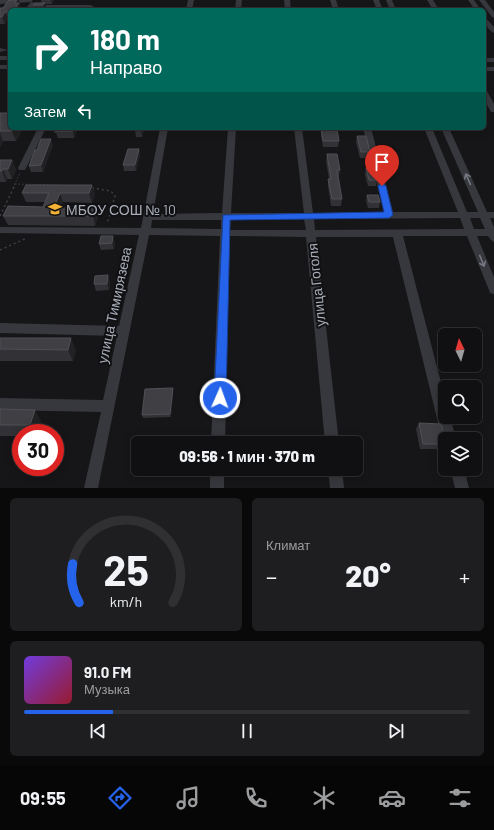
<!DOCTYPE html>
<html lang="ru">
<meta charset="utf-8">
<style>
:root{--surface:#101012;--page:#1e1e20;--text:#f1f3f6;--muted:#9c9d9f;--line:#303032;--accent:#2563eb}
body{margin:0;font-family:Barlow,sans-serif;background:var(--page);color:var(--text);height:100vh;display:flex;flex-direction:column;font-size:15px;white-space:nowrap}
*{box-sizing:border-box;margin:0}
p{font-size:13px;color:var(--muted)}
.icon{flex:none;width:22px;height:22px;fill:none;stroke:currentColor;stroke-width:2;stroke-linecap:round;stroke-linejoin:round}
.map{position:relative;height:488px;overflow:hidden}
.details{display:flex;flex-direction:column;gap:10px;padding:10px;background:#09090a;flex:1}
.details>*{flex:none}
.guide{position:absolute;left:8px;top:8px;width:478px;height:122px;border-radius:6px;box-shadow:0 2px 10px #0003,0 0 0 1px var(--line);background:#00695c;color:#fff;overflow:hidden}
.needle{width:26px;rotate:355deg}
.buttons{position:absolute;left:438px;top:328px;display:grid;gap:8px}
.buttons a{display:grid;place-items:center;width:44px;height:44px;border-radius:6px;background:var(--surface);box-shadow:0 2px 10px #0003,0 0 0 1px var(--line);font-size:20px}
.speed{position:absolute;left:12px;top:424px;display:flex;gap:8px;font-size:20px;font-weight:700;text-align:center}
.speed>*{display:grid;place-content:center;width:52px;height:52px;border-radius:50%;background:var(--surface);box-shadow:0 2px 10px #0003,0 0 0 1px var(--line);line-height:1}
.speed .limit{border:6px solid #d22;background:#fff;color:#111}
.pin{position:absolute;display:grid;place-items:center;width:34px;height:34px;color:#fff;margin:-41px -17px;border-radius:50% 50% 50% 0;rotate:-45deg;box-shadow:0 0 4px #0007}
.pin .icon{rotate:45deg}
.me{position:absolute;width:44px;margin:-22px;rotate:2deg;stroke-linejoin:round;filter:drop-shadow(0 0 3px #0008)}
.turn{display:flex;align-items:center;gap:14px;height:84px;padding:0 16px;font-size:18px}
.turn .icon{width:52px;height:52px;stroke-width:2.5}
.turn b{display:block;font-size:28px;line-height:34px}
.then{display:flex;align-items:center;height:38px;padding:0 16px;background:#0003;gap:8px;font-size:15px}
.big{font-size:30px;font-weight:800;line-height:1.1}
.details .widget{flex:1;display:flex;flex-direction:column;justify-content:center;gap:6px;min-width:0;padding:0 14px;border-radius:6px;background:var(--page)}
.details .dial{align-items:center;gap:0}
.dial svg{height:104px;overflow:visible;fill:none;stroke:var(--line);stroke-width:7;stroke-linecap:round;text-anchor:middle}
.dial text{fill:var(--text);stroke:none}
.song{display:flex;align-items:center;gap:12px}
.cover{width:48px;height:48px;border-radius:6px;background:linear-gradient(135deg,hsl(260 70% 55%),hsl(350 70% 35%))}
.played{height:4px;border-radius:2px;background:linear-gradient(90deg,var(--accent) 20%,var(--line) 20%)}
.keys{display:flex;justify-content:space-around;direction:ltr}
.heat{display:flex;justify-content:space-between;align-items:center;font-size:22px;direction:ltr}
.details .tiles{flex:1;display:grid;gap:10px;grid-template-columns:1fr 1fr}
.widget:last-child{grid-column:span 2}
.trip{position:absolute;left:131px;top:436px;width:232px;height:40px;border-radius:6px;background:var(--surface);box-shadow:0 2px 10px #0003,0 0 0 1px var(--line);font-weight:800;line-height:40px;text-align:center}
.tab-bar{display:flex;height:64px;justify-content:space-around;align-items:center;background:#060607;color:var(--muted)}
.tab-bar .icon{width:28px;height:28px}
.tab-bar .current{color:var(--accent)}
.tab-bar b{font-size:18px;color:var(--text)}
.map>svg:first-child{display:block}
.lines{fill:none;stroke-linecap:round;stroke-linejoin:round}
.path-far1{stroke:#3d3f44;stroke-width:1;stroke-dasharray:1.5 2;stroke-linecap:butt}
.path{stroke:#3d3f44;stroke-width:1.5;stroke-dasharray:2 3;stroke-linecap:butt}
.minor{fill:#37383d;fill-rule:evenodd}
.wall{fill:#323236}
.shaded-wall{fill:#212124}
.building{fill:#3f3f44;stroke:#4f5156}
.oneway{stroke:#757881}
.route{fill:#2563eb;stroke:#184099}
.labels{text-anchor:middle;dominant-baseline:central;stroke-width:4;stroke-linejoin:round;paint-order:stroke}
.poi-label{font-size:14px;fill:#a8adb8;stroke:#111113;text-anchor:start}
.street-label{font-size:14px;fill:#a8adb8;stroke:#111113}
</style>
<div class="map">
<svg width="494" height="488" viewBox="0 0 494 488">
<rect width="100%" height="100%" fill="#161618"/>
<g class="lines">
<g class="path-far1">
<path d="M15 184 60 185"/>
<path d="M13 188 20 173"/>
</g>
<g class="path">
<path d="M92 188 111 191 115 196 107 224"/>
<path d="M0 216 14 187"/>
<path d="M0 250 27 238"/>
</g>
<g class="minor">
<path d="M0 0H33L31 2 36 3 34 5H91L94 7 91 9H30L27 7 31 2 0 4Z"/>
<path d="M188 0H194L192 10H186Z"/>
<path d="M236 0H242L241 10H235Z"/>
<path d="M284 0H290L291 10H285Z"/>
<path d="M330 0H336L339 10H333Z"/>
<path d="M373 0H379L383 10H377Z"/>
<path d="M386 0H392L396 10H390Z"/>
<path d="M427 0H433L439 10H433Z"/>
<path d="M468 0H474L481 10H475Z"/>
<path d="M479 0H485L494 12V18L492 17Z"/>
<path d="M484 16 494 27V33C488 30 484 23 484 16Z"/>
<path d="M0 48 8 50 0 52Z"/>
<rect x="0" y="56" width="10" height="4"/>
<rect x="484" y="58" width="10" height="4"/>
<rect x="0" y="65" width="10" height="4"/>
<rect x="484" y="67" width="10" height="4"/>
<path d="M484 91H487L494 104V112H491L484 99Z"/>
<path d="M38 128H46L25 170H19L18 168Z"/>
<path d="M160 128H168L153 214 222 213 228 128H236L231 213H304L294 128H302L313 213 384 212 363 128H371L393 212H458L424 128H432L467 212H478L441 128H449L487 212H494V218H490L494 227V242L491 240 488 236H477L494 277V294L490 293 489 290 467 236H403L445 398V417H450L456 439H445V444L442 439 393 237H316L339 443H325L306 237 230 236 225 443H211L220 236 149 235 98 488H84L101 412 0 410V398L103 400 117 336 0 333V323L119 326 139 235 0 233V227L141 228ZM460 218 464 229 315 230 314 219ZM470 218H480L485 229H474ZM304 219 306 230H230L231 220ZM152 220H221V229L151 228Z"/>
<rect x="210" y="469" width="14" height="19"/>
<path d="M328 469H342L344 488H330Z"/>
<path d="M450 469H464L469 488H455Z"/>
</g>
</g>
<g class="wall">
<path d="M9 0H19L21 10H10V19H8L5 24H0V8H3Z"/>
<path d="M41 0H54L52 4H45L47 10H35L33 5 42 3Z"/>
<path d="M0 113 10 128H21L22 130 16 141H3L0 147Z"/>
<path d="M53 128H77L78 129 74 138H58L56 133H54Z"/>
<path d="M145 128 142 137H136L135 130Z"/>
<path d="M321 129 339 141 338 147H323L321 135Z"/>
<path d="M357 136 370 152 369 158H360L356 142Z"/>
<path d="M53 145 43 172H31L29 166 37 150Z"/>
<path d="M139 149 140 155 136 171H124L123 165Z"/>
<path d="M327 154 340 170 339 176H338L342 199 341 206H331L328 186V179H329L326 161Z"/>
<path d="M0 160H12L16 170 12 179H7L6 182H0Z"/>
<path d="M366 168 377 180 376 186H368L365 175Z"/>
<path d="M92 185 95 194 92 203 63 202 61 207 98 216 95 226 8 225 3 216 43 207 45 202H26L22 193Z"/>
<path d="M367 195 380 202 379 208H368L366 201Z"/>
<path d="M115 242 114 249 101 250 99 244Z"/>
<path d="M110 281 109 290 96 291 94 284Z"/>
<path d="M0 338 76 350 73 361H0Z"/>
<path d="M173 388V391L171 417 143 418 142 415Z"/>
<path d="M0 409 41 421 38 433H21V436H0Z"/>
<path d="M419 423 445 439V446L443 449H420L416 429Z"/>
</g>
<g class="shaded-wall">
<path d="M17 0H19L21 10H14L15 3Z"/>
<path d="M51 0H54L52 4Z"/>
<path d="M45 3 47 10H45L43 5Z"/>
<path d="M5 12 8 19 5 24 2 17Z"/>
<path d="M14 128H21L22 130 16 141 12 131Z"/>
<path d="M74 128H77L78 129 74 138 73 131Z"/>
<path d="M142 128H145L142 137 141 130Z"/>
<path d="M0 132 3 141 0 147Z"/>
<path d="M51 139 53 145 43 172 41 165Z"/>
<path d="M139 149 140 155 136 171 135 165Z"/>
<path d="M12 160 16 170 12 179 8 169Z"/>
<path d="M3 169 7 179 6 182 2 171Z"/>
<path d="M92 185 95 194 92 203 89 193Z"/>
<path d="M60 193 63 202 57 216 54 207Z"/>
<path d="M96 207 98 216 95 226 93 216Z"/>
<path d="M113 236 115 242 114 249 112 243Z"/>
<path d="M108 275 110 281 109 290 107 284Z"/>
<path d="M71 338 76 350 73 361 68 350Z"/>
<path d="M173 388V391L171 417 170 414Z"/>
<path d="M35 410 41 421 38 433H35L30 425Z"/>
</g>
<g class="building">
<path d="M9 0H17L15 3H19L14 10H10V12H5L2 17H0V8H3Z"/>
<path d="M35 3H45L43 5H33Z"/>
<path d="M0 113H10V115L7 120H10V128H14L12 131H0Z"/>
<path d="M57 128H74L73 131H56Z"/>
<path d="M135 128H142L141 130H135Z"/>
<path d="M321 129H337L339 141H323Z"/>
<path d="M357 136H366L370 152H361Z"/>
<path d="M41 139H51L41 165 29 166 35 150H37Z"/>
<path d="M128 149H139L135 165H123Z"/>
<path d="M327 154H337L340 170H337L342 199H332L328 179H331Z"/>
<path d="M0 160H12L8 169H3L2 171H0Z"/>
<path d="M366 168H374L377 180H369Z"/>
<path d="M26 185H92L89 193H60L54 207H96L93 216H3L8 206 43 207 49 193H22Z"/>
<path d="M367 195H378L380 202H369Z"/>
<path d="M101 236H113L112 243 99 244Z"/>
<path d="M108 275 107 284H94L95 276Z"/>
<path d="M0 338H71L68 350 0 349Z"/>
<path d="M173 388 170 414 142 415 145 389Z"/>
<path d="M0 409 35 410 30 425H0Z"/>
<path d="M419 423 441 424 445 439V444H423Z"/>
</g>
<defs><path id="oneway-shaft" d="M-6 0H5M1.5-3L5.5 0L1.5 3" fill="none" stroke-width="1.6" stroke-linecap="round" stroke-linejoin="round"/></defs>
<g class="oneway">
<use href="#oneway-shaft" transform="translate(468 179) rotate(-114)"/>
<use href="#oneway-shaft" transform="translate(482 261) rotate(68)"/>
</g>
<path class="route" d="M382 183 386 186 393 215 389 218 230 220 226 398 224 402 220 403 216 402 214 398 223 215 384 212 378 186Z"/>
<defs>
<symbol id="school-bare" viewBox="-9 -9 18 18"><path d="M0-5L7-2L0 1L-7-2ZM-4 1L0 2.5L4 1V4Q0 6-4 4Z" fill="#f2b134" stroke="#111113" stroke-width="2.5" paint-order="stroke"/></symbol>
</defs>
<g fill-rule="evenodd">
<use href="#school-bare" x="45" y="199" width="20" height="20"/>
</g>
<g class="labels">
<g class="poi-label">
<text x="66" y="209">МБОУ СОШ № 10</text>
</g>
<g class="street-label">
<text transform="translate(316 285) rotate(-96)">улица Гоголя</text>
<text transform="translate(114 305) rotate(-78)">улица Тимирязева</text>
</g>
</g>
</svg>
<div class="buttons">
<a><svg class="needle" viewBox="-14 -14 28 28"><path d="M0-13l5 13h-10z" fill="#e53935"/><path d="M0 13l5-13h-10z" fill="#9c9d9f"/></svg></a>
<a><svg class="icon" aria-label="search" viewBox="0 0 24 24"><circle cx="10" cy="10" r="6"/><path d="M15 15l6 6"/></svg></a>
<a><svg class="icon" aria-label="layers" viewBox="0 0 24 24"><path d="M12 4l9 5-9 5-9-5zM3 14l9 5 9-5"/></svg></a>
</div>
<div class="speed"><div class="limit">30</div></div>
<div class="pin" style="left:382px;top:186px;background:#d93025"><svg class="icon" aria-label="arrive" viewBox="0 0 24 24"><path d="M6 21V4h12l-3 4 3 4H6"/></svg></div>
<svg class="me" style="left:220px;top:398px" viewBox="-20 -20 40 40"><circle r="17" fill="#2563eb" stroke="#fff" stroke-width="3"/><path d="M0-11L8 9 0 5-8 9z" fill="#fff"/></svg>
<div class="trip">09:56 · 1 мин · 370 m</div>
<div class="guide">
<div class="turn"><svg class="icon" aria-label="right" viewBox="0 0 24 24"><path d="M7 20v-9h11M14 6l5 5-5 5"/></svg><div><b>180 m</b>Направо</div></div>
<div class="then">Затем<svg class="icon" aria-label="left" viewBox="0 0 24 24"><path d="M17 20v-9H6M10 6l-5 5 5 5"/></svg></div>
</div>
</div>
<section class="details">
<div class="tiles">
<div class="widget dial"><svg viewBox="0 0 100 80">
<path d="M14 69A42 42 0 1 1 86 69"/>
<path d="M14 69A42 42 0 0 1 9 39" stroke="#2563eb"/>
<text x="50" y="56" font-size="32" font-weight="700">25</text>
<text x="50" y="72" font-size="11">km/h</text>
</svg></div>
<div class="widget"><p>Климат</p>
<div class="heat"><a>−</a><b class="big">20°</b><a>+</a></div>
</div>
<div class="widget">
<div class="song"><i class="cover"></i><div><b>91.0 FM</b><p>Музыка</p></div></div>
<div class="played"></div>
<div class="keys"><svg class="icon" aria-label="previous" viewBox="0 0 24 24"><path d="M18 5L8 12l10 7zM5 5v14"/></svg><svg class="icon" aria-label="pause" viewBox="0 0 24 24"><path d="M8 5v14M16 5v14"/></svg><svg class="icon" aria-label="next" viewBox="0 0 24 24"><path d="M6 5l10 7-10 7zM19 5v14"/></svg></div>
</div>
</div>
</section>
<nav class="tab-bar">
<b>09:55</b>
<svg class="icon current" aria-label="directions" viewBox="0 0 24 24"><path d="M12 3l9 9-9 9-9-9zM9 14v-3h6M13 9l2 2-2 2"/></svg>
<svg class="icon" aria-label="music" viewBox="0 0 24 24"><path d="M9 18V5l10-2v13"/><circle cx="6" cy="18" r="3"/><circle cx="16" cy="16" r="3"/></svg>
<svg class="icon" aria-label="phone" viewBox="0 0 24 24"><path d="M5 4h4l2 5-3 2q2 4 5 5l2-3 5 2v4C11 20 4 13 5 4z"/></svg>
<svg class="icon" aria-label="climate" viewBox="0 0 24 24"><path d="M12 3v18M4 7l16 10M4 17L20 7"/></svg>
<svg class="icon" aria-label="car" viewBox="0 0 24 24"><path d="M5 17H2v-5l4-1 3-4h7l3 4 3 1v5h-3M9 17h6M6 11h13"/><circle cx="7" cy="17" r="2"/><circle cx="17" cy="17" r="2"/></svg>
<svg class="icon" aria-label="filters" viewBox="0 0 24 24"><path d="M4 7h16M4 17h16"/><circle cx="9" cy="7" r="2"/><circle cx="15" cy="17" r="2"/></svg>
</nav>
